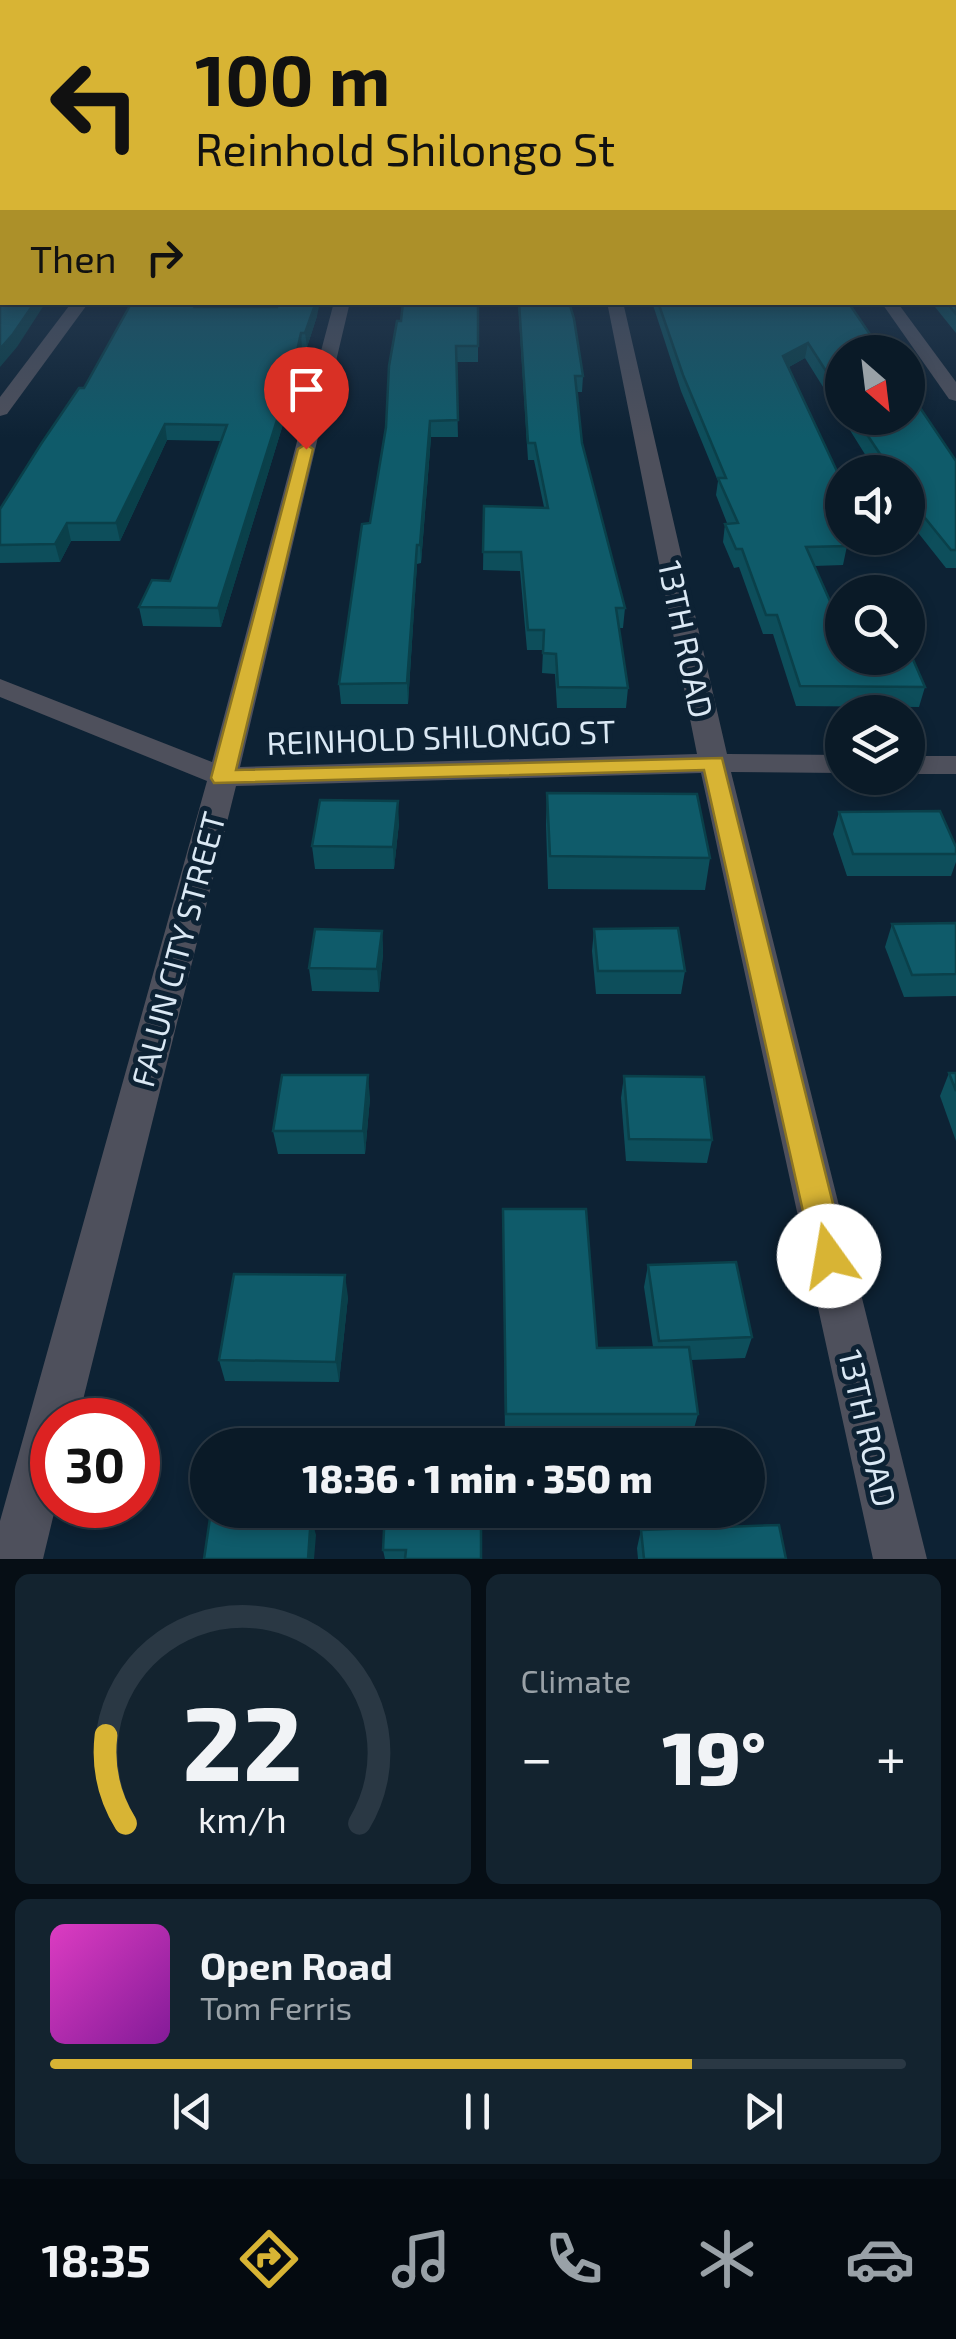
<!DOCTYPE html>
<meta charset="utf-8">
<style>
:root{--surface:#0a1a27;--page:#13232f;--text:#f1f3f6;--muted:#99a1a7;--line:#2a3844;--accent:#d8b434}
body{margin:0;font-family:"Exo 2",sans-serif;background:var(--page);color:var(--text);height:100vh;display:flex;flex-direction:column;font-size:38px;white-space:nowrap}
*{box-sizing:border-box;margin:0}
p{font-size:32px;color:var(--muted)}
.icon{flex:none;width:55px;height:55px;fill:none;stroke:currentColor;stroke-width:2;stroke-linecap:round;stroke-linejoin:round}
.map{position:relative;height:1559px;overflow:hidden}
.side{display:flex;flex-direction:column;gap:15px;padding:15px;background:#060e15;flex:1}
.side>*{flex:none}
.guide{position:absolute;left:0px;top:0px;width:958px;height:305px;box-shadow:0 5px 15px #0003,0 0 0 2px var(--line);background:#d8b434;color:#111;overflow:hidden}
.needle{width:65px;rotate:152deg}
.controls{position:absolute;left:825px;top:335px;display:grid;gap:20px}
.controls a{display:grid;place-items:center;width:100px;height:100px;border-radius:50%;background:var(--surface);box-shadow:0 5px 15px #0003,0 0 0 2px var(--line);font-size:50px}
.speed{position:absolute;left:30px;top:1398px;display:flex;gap:20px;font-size:50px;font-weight:700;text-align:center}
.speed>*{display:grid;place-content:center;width:130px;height:130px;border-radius:50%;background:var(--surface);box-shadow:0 5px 15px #0003,0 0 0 2px var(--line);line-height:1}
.speed .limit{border:15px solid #d22;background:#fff;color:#111}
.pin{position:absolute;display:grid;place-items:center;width:85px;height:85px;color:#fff;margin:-102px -42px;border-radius:50% 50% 50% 0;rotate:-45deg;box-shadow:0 0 10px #0007}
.pin .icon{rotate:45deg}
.me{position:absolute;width:110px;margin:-55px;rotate:347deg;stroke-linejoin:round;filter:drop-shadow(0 0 8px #0008)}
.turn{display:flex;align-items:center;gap:35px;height:210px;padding:0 30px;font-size:45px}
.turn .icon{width:130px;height:130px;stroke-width:2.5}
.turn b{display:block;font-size:70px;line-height:85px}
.then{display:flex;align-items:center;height:95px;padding:0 30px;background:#0003;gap:20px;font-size:38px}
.big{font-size:75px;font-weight:800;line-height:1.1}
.side .tile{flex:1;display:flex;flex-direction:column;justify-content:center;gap:15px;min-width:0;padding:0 35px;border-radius:15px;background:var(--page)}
.side .dial{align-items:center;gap:0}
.dial svg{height:260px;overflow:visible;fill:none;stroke:var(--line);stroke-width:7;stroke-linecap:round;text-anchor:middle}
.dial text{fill:var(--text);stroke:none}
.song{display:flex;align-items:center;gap:30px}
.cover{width:120px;height:120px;border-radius:15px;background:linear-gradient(135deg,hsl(310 70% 55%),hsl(290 70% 35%))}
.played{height:10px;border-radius:5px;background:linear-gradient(90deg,var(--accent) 75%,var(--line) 75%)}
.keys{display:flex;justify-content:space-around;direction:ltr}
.heat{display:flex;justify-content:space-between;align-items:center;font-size:55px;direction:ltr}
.side .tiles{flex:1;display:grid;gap:15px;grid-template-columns:1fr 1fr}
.tile:last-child{grid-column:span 2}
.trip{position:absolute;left:190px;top:1428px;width:575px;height:100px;border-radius:50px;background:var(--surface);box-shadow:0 5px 15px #0003,0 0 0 2px var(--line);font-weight:800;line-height:100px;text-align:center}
.menu{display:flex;height:160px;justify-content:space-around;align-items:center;background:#040a10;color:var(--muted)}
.menu .icon{width:70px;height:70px}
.menu .active{color:var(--accent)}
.menu b{font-size:45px;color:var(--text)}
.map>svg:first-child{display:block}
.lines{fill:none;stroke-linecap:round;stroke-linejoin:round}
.minor{fill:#4e505c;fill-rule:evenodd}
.wall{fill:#0d4e5b}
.shaded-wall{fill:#0a404a}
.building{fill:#0f5b6a;stroke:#0a404a;stroke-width:2.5}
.route{fill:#d8b434;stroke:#8c7522;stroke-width:2.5}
.labels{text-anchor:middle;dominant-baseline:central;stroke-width:10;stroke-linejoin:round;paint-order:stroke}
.street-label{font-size:32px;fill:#dae8f4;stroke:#0d2234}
</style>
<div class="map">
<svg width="956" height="1559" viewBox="0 0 956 1559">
<rect width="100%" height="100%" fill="#0d2234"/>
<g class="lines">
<g class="minor">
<path d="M72 302H89L7 414 0 416V397Z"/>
<path d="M334 302H350L240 767 697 754 607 302H623L727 754 842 755V773L731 772 927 1559H873L701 773 236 786 78 1420H52V1505H56L43 1559H0V1521L207 781 0 697V679L212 762Z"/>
<path d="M881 302H897L956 382V401L949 399Z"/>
<rect x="908" y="756" width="48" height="18"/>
</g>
</g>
<g class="wall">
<path d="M956 265V333L931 302H955Z"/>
<path d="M132 302H207L205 307 317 316 307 347 302 348 295 385 221 627 143 626 139 607 170 581 221 441 167 440 120 541H71L60 562 0 563V509L84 388Z"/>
<path d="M478 302V362H456L458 437H431L421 563 417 564 408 704H341L339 684 370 523 386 427 401 321Z"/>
<path d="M518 302H569L583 376 582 392H577L582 443 625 608 623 628H619L628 688 626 708H557L555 674 542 673 543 650H527L520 571 483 570 484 506 544 507 534 460H528Z"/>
<path d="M652 302H848L842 352V418H908L956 461V568H946L908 520V472H876L805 358 789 367 842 482V519H837L835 525 847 546 843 565 814 566 841 626 925 687 919 707 796 706 773 634H763L739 567 734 568 723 542 725 524 727 523 716 495 718 481 681 391Z"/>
<path d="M547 793 710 858 705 890 548 889 546 825Z"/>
<path d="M839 812 956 847V862L951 876H847L833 834Z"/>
<path d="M399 823 394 869H315L312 846Z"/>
<path d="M956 923V996L904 997 885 947 892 924Z"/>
<path d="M594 929 685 971 681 994H596L592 951Z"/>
<path d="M382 931 383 954 379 992 312 991 309 968Z"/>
<path d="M949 1073H956V1141L940 1096Z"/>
<path d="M624 1076 712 1140 707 1163 626 1161 621 1098Z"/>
<path d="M370 1098 365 1154H278L273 1131Z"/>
<path d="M503 1209 597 1348 653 1347 644 1287 648 1265 752 1337 745 1358 691 1360 698 1414 690 1443H505Z"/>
<path d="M348 1297 339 1382 225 1381 219 1360Z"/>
<path d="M385 1510 481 1559H385L383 1550Z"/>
<path d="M641 1530 786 1559H638L637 1548Z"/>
</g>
<g class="shaded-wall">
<path d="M35 302H46L17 347 0 367V349Z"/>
<path d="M198 302H207L198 321 195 307Z"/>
<path d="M316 302H320L317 316 307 347 305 333Z"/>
<path d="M301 333 302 348 295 385 221 627 218 608Z"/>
<path d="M808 343 805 358 781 371 783 356Z"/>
<path d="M430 421 431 437 421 563 420 545Z"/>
<path d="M165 424 167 440 120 541 116 523Z"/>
<path d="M67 523 71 541 60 562 55 544Z"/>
<path d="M417 545V564L408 704 407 683Z"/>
<path d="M398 801 399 823 394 869 393 847Z"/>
<path d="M382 931 383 954 379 992 377 969Z"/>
<path d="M368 1075 370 1098 365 1154 363 1131Z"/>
<path d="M345 1275 348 1297 339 1382 336 1362Z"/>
<path d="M311 1516 316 1535 314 1559H308Z"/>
</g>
<g class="building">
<path d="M0 220H2V286L0 277Z"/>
<path d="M955 264 956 265V314L946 302H955Z"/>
<path d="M2 287V302H35L13 334 0 349V288Z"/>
<path d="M132 302H198L195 307H277L278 302H316L305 333H301L293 369 218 608 139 607 152 580 170 581 227 425 165 424 116 523H67L55 544 0 545V509L41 444 79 388H84Z"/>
<path d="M403 302H478V346H456L458 420 430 421 420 545H417L407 683 339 684 362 524 370 523 386 427 389 366 397 321H401Z"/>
<path d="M519 302H569L574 319 583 376H575L582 443 625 608H616L628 688 558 687 556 654 543 653 544 630H528L521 552H483L484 506 548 508 535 443H528Z"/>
<path d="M658 302H848L882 352H842V396L808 343 783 356 842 482V501H828L837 518H832L847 546 806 547 841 626H842V658H908V648L925 687 800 686 777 615H766L742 549H736L725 524 738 523 718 478H726L683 375Z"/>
<path d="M908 390 956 461V550H951L908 497V472H892L856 418H908Z"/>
<path d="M547 793 697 794 710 858 550 856Z"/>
<path d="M320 800 398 801 393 847 312 846Z"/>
<path d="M940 811 956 847V854H853L839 812Z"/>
<path d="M956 923V974L912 975 892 924Z"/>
<path d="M678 928 685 971H598L594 929Z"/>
<path d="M315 929 382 931 377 969 309 968Z"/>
<path d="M949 1073H956V1091Z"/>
<path d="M282 1075H368L363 1131H273Z"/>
<path d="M624 1076 704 1077 712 1140 629 1139Z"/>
<path d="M503 1209H586L597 1348 689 1347 698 1414H506Z"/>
<path d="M736 1262 752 1337 659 1341 648 1265Z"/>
<path d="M234 1274 345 1275 336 1362 219 1360Z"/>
<path d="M480 1438V1445H388L389 1439Z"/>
<path d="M385 1510H481V1559H405L406 1550H383Z"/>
<path d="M311 1516 308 1559H204L210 1518Z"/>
<path d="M779 1525 786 1559H644L641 1530Z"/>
</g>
<linearGradient id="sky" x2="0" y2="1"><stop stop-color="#07131d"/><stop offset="0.5" stop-color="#2f445c"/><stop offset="1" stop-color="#2f445c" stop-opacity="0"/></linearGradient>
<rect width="956" height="438" fill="url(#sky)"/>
<path class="route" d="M306 444 313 449 236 770 722 758 846 1256 841 1267 829 1272 817 1267 813 1256 704 770 214 783 211 778 298 449Z"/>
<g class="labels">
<g class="street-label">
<text transform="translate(687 639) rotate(78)">13TH ROAD</text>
<text transform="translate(441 736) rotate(-2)">REINHOLD SHILONGO ST</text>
<text transform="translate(177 949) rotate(-75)">FALUN CITY STREET</text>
<text transform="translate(869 1428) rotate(77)">13TH ROAD</text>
</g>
</g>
</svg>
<div class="controls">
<a><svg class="needle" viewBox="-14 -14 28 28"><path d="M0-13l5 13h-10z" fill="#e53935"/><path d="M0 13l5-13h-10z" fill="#99a1a7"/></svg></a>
<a><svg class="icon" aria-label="sound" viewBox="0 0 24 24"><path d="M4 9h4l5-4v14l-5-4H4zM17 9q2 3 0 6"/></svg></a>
<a><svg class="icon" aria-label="search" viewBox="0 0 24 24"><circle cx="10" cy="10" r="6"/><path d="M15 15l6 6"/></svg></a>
<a><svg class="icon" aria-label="layers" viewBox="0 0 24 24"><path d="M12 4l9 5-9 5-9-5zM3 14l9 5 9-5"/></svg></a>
</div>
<div class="speed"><div class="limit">30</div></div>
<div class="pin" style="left:306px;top:449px;background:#d93025"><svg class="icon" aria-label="arrive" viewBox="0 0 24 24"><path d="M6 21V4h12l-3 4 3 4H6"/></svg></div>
<svg class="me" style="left:829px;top:1256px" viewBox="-20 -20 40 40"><circle r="19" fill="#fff"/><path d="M0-13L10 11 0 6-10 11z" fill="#d8b434"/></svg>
<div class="trip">18:36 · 1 min · 350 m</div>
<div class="guide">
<div class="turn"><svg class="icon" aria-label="left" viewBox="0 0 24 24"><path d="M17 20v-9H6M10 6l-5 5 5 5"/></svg><div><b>100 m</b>Reinhold Shilongo St</div></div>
<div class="then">Then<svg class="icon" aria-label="right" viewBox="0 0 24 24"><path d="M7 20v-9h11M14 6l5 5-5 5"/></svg></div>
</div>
</div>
<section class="side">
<div class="tiles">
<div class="tile dial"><svg viewBox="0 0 100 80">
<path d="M14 69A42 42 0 1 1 86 69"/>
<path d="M14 69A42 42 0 0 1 8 42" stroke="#d8b434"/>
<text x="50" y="56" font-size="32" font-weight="700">22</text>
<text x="50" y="72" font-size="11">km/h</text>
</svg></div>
<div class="tile"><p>Climate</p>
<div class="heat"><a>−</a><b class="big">19°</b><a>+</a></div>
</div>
<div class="tile">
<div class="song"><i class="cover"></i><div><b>Open Road</b><p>Tom Ferris</p></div></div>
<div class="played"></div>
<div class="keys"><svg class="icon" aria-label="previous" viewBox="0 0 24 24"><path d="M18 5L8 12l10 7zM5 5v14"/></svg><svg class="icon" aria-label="pause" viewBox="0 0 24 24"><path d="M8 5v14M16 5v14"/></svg><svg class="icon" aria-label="next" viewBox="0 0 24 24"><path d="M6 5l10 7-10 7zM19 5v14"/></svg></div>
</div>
</div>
</section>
<nav class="menu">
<b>18:35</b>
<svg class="icon active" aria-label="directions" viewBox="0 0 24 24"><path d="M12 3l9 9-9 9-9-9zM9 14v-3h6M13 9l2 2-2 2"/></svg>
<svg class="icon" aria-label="music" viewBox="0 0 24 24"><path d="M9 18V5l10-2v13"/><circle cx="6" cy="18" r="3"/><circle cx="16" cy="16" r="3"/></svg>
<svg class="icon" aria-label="phone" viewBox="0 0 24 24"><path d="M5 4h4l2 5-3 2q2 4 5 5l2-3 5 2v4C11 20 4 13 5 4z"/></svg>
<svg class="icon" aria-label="climate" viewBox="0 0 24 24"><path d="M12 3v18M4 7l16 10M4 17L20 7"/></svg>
<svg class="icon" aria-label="car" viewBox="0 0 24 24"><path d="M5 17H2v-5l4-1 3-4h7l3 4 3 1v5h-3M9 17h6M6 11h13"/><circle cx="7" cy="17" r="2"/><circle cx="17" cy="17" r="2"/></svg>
</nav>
